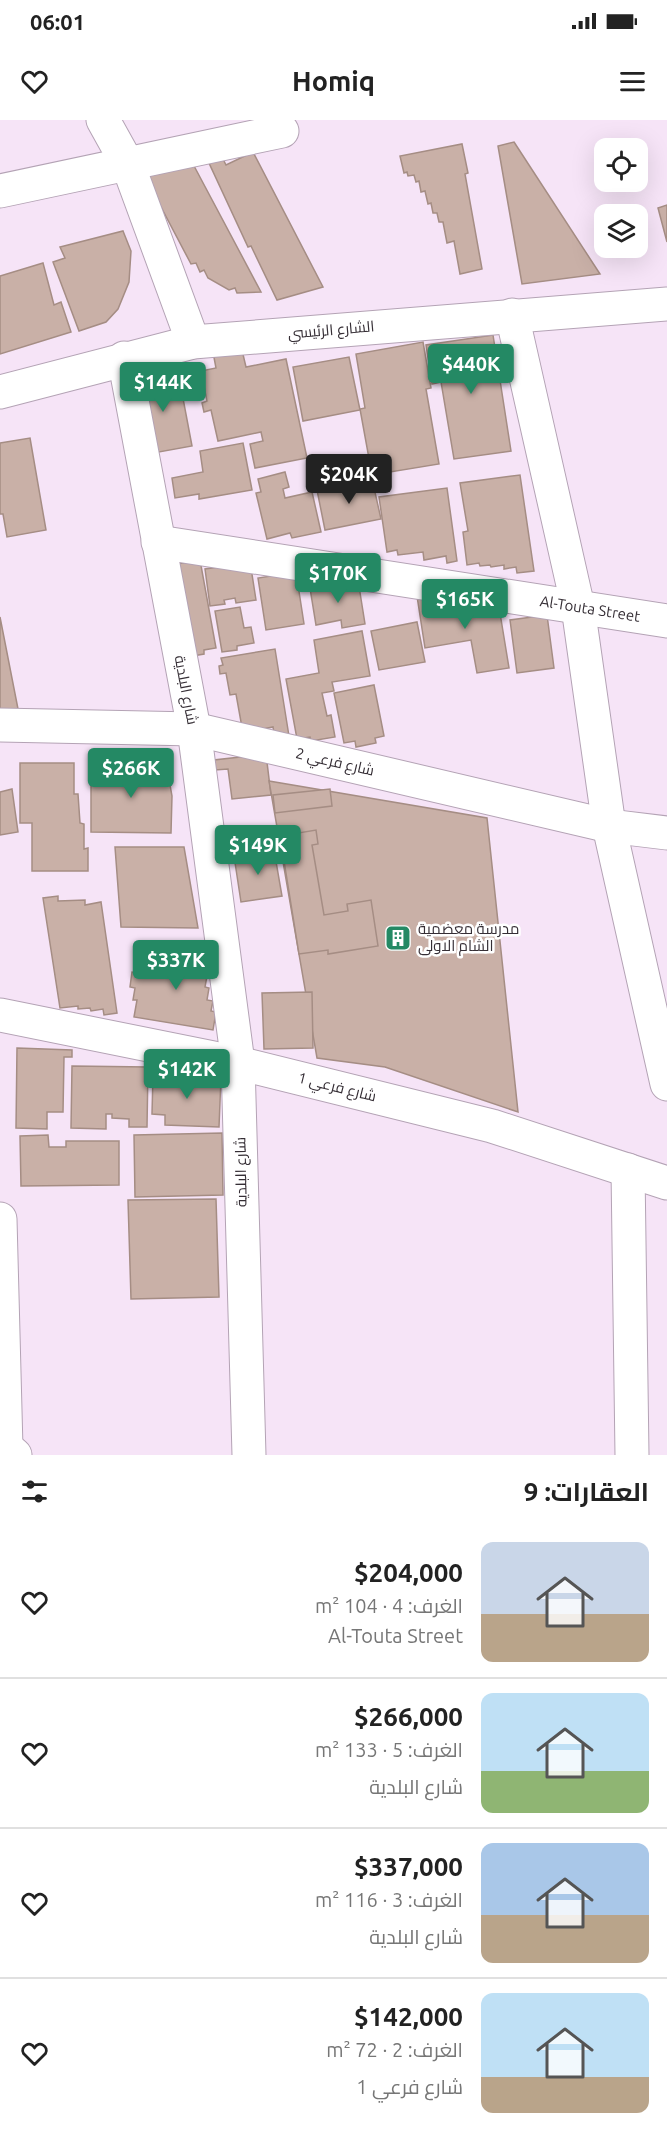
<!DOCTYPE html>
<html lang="ar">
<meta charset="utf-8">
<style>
:root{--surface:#fff;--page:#f2f2f2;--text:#222;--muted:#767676;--line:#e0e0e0;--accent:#248964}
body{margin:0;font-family:Ubuntu,Cairo,sans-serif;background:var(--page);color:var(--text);direction:rtl;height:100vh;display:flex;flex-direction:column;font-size:22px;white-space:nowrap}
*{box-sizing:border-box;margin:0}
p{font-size:20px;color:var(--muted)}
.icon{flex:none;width:33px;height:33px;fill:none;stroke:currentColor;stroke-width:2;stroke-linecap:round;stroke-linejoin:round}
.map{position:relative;height:1335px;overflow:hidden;direction:ltr}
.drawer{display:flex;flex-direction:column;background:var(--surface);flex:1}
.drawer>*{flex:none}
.buttons{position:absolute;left:594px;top:18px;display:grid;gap:12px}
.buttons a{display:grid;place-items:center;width:54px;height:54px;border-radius:12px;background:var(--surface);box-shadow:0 6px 24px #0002;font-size:30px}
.price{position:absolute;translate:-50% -51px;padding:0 14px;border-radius:6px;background:var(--accent);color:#fff;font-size:20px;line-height:39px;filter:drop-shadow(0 2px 3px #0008)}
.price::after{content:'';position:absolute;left:50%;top:36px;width:18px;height:14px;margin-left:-9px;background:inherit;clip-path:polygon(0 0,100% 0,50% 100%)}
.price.selected{background:#222;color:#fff}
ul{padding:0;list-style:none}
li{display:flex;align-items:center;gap:18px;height:150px;padding:0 18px}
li+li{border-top:2px solid var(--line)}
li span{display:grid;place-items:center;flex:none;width:168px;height:120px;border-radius:12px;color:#555}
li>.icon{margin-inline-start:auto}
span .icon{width:72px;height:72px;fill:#fffc;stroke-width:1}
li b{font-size:26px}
h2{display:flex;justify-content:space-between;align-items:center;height:72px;padding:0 18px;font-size:26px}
.status{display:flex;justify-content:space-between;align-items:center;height:42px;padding:0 30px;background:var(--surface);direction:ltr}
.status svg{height:16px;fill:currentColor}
header{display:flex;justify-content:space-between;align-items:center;height:78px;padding:0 18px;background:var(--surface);font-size:27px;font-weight:700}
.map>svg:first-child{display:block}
.building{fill:#c9b0a7;stroke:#a58d84;stroke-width:1.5}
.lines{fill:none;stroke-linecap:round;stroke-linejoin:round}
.minor-casing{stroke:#b4a3b5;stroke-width:35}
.major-casing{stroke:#b4a3b5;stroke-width:35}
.minor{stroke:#fff;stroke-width:33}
.major{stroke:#fff;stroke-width:33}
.labels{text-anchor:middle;stroke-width:5;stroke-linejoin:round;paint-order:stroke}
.street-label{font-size:15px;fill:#352e35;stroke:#fff}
.poi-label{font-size:15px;fill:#352e35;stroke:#fff;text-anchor:start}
</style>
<div class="status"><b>06:01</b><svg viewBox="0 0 49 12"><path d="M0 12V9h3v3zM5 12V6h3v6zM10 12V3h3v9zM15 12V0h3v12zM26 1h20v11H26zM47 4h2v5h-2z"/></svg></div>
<header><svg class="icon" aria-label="menu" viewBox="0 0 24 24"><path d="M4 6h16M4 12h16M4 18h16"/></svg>Homiq<svg class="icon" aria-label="heart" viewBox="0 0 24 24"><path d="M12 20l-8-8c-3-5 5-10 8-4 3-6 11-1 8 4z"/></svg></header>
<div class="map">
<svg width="667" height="1335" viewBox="0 0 667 1335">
<rect width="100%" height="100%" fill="#f6e4f7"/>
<!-- building -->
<g class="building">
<polygon points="514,22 600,154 522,164 498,26"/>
<polygon points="462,24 468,53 465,54 482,149 460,154 454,121 447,123 443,102 439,102 437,93 433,93 431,83 428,84 425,71 421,72 419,61 416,62 414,55 408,56 407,52 404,53 400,36"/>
<polygon points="253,32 323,167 277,180 251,126 248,127 209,43 222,37 226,45"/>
<polygon points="193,44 261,172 237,173 235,168 229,170 208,158 204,150 200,152 196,143 191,144 141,49"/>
<polygon points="667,85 667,122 658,88"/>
<polygon points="123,111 131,131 129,162 118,189 106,202 79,211 53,142 65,138 60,127"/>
<polygon points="43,143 54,185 61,182 71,212 0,234 0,156"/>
<polygon points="493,215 511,331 454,339 441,262 432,264 426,225"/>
<polygon points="423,222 431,268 426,269 439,344 372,355 360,289 365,288 356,234"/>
<polygon points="241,226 246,247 286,239 307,338 255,348 250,324 263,321 261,312 218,321 211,290 204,292 202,283 207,281 201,251 216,248 213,232"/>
<polygon points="349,237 360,290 303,301 293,247"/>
<polygon points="178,252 192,326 148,334 134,260"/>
<polygon points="30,318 46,410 7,417 3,394 0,394 0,323"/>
<polygon points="243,323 252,370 199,379 199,374 175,378 172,358 203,352 200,331"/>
<polygon points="285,352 289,367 283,369 285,378 312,372 321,412 292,418 290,413 267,419 256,373 261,372 258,359"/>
<polygon points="520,355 534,451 517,453 516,447 504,449 504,445 491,447 490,445 480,446 479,443 467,445 463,412 468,411 460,363"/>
<polygon points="372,359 381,399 325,410 317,370"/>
<polygon points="447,368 457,441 447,443 446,436 424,440 423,432 398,435 397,430 387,432 379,377"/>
<polygon points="200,440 216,528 204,530 204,534 193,536 177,444"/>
<polygon points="233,445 251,448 256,480 236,483 235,478 224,480 225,484 210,486 205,449"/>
<polygon points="296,452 304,504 266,510 258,458"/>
<polygon points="358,460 365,504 342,508 341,500 316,505 310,468"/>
<polygon points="417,476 471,480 473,491 499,487 509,548 477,553 471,520 425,528"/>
<polygon points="240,487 244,508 251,507 254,523 237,526 237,530 222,532 215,491"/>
<polygon points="547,495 554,548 517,553 510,500"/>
<polygon points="0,497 19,594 0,594"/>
<polygon points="417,502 425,542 379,550 371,511"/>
<polygon points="362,511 370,556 332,562 334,571 322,573 327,596 331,595 335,617 311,621 310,617 297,619 286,559 319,553 314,520"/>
<polygon points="275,529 289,616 275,618 273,607 243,613 236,574 230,575 226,553 220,554 219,546 223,545 221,538"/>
<polygon points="374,565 384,616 375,618 376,623 356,627 355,621 344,623 334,573"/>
<polygon points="266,634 271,675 232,679 228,649 215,650 214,640"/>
<polygon points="20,643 74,643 74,674 78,674 80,703 84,704 84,729 88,728 88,751 32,751 32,703 20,703"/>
<polygon points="91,645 170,645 170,653 166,653 166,665 170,665 172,676 171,713 91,712"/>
<polygon points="269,661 487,698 518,992 385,947 317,938"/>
<polygon points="12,669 18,712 0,715 0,672"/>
<polygon points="330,669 332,686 275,693 273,675"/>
<polygon points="316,710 318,724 312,725 324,795 348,791 347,784 371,780 378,826 328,834 328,830 299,834 280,716"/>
<polygon points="115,727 184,727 198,808 121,807"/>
<polygon points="274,730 282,776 241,782 234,736"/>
<polygon points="58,776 58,781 85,780 85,785 101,782 117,893 104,895 103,889 91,891 90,888 78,889 78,886 60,888 43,778"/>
<polygon points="173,823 200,827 199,832 202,832 200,843 205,843 203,856 207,856 205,867 209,868 207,880 213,881 211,891 216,892 213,910 134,897 137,880 133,880 135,868 130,867 132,852 147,854 148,850 167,853 168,826 173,827"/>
<polygon points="312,872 313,928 264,929 262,873"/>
<polygon points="17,928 72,930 72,937 64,937 63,992 47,992 47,1009 16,1008"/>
<polygon points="72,946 148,947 147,1007 129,1007 129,999 112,998 112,994 106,994 106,1009 71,1008"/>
<polygon points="153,955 221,957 219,1007 165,1005 165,995 152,994"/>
<polygon points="222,1013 223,1075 135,1077 134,1015"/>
<polygon points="48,1015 49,1027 66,1027 66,1021 119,1021 119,1065 21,1066 20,1016"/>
<polygon points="216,1079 219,1177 131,1179 128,1080"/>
</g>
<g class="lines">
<!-- minor casing -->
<g class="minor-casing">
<g id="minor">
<polyline points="103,0 128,45 193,222"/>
<polyline points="0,71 282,11"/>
<polyline points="512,195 578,487 609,706 667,964"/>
<polyline points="124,238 194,609 238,943 249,1335"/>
<polyline points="0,272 193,222 667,184"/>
<polyline points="158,422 667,501"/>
<polyline points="0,605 194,609 609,706 667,713"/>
<polyline points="0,895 238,943 492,1006 667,1063"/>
<polyline points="628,1050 632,1335"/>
<polyline points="0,1099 6,1328"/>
</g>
</g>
<!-- major casing -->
<g class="major-casing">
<polyline id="major" points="0,1322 15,1335"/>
</g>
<!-- minor -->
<use href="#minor" class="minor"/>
<!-- major -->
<use href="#major" class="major"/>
</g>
<!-- icons -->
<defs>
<g id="building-square" transform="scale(1.35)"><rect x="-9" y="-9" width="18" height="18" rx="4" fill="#248964" stroke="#fff"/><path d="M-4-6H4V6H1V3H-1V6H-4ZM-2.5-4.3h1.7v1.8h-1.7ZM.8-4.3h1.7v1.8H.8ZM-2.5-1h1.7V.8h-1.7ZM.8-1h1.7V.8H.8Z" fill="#fff"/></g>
</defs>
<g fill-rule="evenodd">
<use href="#building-square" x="398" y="818"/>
</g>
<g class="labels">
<!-- street labels -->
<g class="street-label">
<text transform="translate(331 210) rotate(-5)" y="5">الشارع الرئيسي</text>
<text transform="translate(590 489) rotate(9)" y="5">Al-Touta Street</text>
<text transform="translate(186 570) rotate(79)" y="5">شارع البلدية</text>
<text transform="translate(335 642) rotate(13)" y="5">شارع فرعي 2</text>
<text transform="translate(337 967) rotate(14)" y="5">شارع فرعي 1</text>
<text transform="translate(241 1052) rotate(-91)" y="5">شارع البلدية</text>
</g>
<!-- poi labels -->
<g class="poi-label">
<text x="418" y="814">مدرسة معضمية<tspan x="418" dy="17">الشام الاولى</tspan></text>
</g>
</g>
</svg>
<div class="buttons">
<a><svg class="icon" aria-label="locate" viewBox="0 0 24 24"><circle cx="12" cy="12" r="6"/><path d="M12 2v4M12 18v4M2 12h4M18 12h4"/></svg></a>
<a><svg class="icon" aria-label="layers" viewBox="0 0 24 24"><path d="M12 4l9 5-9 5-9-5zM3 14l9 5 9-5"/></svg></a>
</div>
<b class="price" style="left:471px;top:275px">$440K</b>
<b class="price" style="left:163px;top:293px">$144K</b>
<b class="price selected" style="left:349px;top:385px">$204K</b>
<b class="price" style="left:338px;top:484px">$170K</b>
<b class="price" style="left:465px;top:510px">$165K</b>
<b class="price" style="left:131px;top:679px">$266K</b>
<b class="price" style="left:258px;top:756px">$149K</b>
<b class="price" style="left:176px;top:871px">$337K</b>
<b class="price" style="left:187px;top:980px">$142K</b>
</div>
<section class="drawer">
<h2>العقارات: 9<svg class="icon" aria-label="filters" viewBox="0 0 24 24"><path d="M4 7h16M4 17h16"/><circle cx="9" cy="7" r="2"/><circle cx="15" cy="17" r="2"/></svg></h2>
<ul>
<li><span style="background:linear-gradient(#c9d6e8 60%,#b9a48a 0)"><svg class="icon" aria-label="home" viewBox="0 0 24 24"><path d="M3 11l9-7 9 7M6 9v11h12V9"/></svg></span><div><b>$204,000</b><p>الغرف: 4 · 104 m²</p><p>Al-Touta Street</p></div><svg class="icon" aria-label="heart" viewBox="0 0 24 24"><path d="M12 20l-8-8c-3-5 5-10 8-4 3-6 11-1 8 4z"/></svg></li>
<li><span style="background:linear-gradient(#bfe0f5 65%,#8fb573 0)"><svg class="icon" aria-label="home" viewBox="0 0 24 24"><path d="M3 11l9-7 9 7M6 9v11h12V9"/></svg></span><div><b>$266,000</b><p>الغرف: 5 · 133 m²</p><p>شارع البلدية</p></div><svg class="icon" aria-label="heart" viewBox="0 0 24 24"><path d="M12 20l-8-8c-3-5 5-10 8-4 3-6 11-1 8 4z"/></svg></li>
<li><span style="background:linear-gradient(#a9c7e8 60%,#b9a48a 0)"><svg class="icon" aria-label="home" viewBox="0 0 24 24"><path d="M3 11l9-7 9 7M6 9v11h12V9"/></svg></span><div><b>$337,000</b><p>الغرف: 3 · 116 m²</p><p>شارع البلدية</p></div><svg class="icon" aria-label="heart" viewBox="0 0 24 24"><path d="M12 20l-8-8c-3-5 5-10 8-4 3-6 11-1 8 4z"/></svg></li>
<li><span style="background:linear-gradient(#bfe0f5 70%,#b9a48a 0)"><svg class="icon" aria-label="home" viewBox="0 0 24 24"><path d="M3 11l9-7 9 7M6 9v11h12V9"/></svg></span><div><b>$142,000</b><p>الغرف: 2 · 72 m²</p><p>شارع فرعي 1</p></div><svg class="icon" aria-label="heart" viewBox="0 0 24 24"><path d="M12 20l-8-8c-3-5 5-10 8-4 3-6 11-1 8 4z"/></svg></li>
</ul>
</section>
